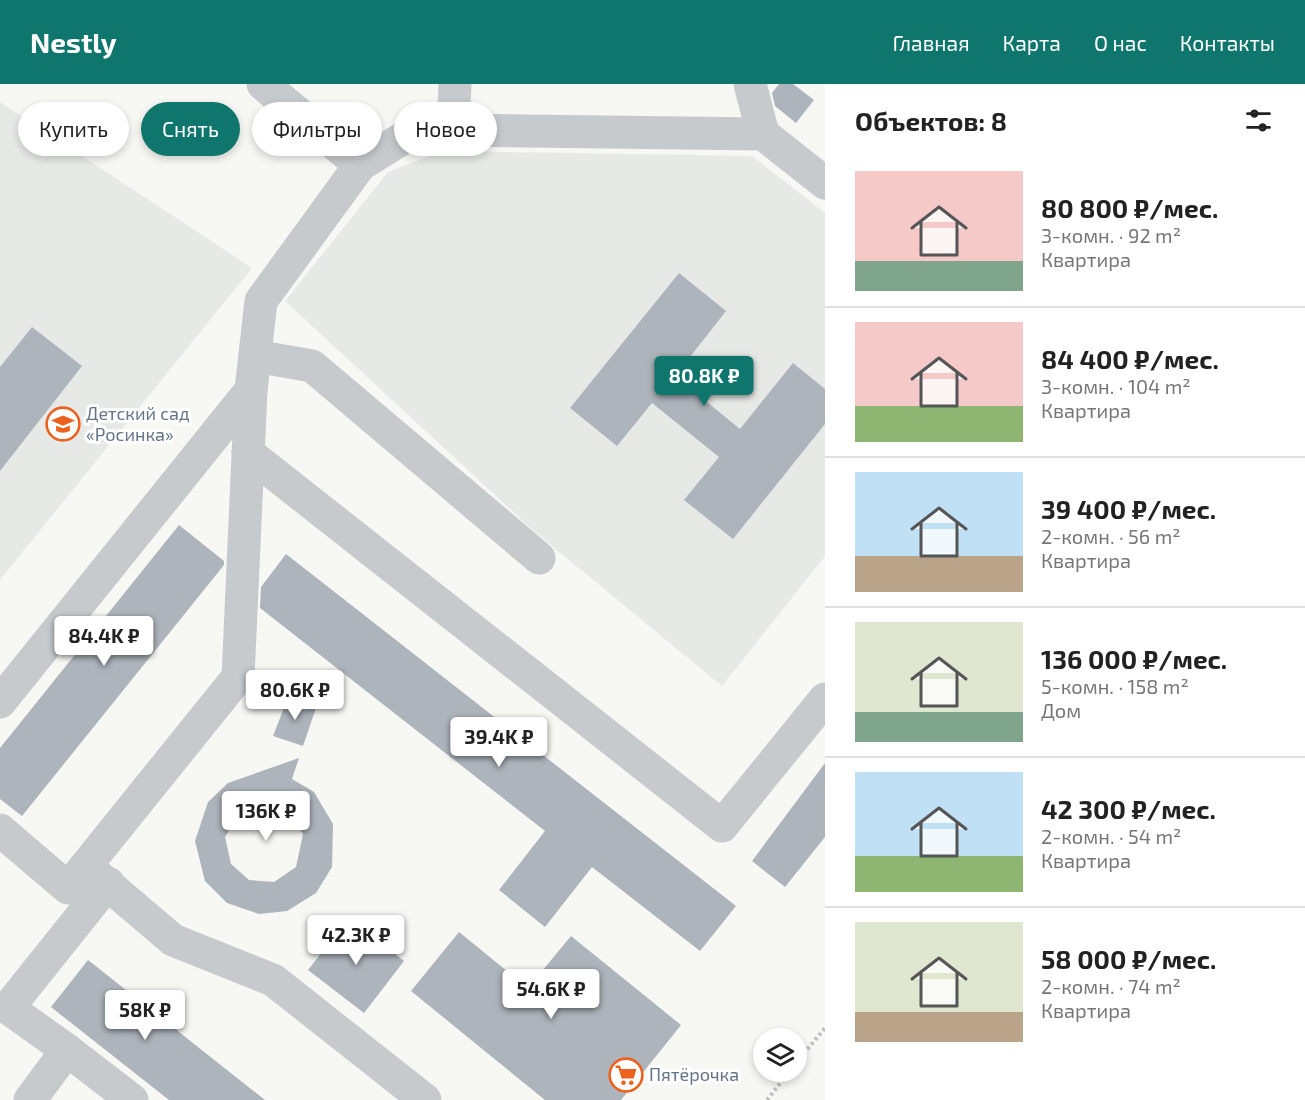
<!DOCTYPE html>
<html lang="ru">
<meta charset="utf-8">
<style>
:root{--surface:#fff;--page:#f6f6f6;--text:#222;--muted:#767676;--line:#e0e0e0;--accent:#0f766e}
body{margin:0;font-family:"Exo 2",sans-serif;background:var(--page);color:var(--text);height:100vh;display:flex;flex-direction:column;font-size:22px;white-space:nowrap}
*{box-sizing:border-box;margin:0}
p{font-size:20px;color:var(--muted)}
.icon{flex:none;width:33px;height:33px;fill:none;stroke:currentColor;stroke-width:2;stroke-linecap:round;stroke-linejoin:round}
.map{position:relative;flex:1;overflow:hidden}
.panel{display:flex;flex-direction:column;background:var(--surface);width:480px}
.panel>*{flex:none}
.hud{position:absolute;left:18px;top:18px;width:570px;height:54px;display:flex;gap:12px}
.fabs{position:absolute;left:753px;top:944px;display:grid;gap:12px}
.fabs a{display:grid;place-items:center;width:54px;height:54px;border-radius:50%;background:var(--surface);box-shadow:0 3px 9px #0003;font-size:30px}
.price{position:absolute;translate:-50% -51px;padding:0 14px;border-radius:6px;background:#fff;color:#222;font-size:20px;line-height:39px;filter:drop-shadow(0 2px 3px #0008)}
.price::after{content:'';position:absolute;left:50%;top:36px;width:18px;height:14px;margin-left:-9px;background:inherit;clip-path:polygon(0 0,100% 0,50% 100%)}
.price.current{background:var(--accent);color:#fff}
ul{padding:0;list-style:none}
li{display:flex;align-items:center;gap:18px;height:150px;padding:0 30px}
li+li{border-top:2px solid var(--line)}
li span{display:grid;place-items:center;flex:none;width:168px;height:120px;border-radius:0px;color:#555}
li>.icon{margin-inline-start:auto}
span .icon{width:72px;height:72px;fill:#fffc;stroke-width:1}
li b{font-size:26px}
h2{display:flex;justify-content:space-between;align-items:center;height:72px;padding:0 30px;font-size:26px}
.chip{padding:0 21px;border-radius:27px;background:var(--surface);box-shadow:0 3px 9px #0003;font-size:21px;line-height:54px}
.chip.current{background:var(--accent);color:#fff}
header{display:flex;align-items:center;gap:36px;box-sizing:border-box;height:84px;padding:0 30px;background:var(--accent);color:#fff}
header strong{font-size:28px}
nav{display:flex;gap:33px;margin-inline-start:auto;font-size:21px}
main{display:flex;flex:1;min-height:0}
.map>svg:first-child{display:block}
.built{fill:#e7e9e7}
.building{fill:#adb4bb;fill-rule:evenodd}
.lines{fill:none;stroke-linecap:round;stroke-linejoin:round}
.path{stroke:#c0c1c4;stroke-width:4;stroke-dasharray:3 3;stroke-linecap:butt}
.minor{stroke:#c6cacd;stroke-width:33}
.labels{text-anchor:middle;stroke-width:6;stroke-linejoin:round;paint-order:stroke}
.poi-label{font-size:18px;fill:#647486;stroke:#fff;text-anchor:start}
</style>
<header>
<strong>Nestly</strong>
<nav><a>Главная</a><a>Карта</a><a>О нас</a><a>Контакты</a></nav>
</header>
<main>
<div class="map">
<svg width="825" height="1016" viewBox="0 0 825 1016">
<rect width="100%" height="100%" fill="#f7f7f3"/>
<!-- built -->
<g class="built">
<polygon points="0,18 252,184 0,496"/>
<polygon points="442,67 752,72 825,129 825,472 722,602 535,448 285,217 388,88"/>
</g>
<!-- building -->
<g class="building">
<polygon points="779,0 793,0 814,16 796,39 775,22 772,9"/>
<polygon points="679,189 726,227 675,292 740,345 793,279 825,305 825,340 733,455 684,416 719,373 652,319 617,362 570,324"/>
<polygon points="32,243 82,282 0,387 0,283"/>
<polygon points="179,441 224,477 224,481 22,732 0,715 0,664"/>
<polygon points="286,470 736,822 700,867 592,783 545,843 499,806 545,747 260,524 261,503"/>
<polygon points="289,611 317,621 303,662 273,652"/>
<path d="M299 674 292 695 314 708 333 740 332 783 316 809 287 827 259 830 227 819 205 797 195 757 208 718 228 699ZM262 720 286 726 303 750 296 783 274 798 249 796 231 780 225 753 239 730Z"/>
<polygon points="825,679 825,753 785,803 752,777"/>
<polygon points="349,834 404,877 364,929 308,886"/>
<polygon points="459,848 528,904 571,852 681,941 621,1016 545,1016 411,907"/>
<polygon points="88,876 265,1016 169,1016 51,923"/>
</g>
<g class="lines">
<!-- path -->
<g class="path">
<polyline points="796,979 825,944"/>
<polyline points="767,1016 790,987"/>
</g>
<!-- minor -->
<g class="minor">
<polyline points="263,0 360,81"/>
<polyline points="750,0 763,50"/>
<polyline points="453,46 455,0"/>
<polyline points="255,272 312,282 539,474"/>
<polyline points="248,369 722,742 825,615"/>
<polyline points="0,618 251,306"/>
<polyline points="0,746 68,804 238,593 251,306 261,217 360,81 408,51 453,46 763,50 825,99"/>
<polyline points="86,782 173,856 273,896 425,1016"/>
<polyline points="67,966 8,924 108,799"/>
<polyline points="30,1016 67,966 132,1016"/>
</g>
</g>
<!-- icons -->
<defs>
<g id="school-ring" transform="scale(1.725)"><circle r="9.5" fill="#fff" stroke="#ec611e" stroke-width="1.5"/><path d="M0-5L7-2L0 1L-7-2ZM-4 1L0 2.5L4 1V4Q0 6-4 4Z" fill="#ec611e"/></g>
<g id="supermarket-ring" transform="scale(1.725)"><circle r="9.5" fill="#fff" stroke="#ec611e" stroke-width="1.5"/><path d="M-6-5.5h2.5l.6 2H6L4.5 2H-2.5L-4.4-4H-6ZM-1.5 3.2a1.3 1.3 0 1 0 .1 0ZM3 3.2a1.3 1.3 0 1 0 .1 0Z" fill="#ec611e"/></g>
</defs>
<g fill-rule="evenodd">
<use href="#school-ring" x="63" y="340"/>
<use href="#supermarket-ring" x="626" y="991"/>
</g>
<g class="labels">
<!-- poi labels -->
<g class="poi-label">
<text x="86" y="336">Детский сад<tspan x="86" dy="21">«Росинка»</tspan></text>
<text x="649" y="997">Пятёрочка</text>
</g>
</g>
</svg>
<div class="fabs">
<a><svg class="icon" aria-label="layers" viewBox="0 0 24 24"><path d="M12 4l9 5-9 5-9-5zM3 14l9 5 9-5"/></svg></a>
</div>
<b class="price current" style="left:704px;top:323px">80.8K ₽</b>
<b class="price" style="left:104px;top:583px">84.4K ₽</b>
<b class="price" style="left:295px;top:637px">80.6K ₽</b>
<b class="price" style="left:499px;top:684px">39.4K ₽</b>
<b class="price" style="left:266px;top:758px">136K ₽</b>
<b class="price" style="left:356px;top:882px">42.3K ₽</b>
<b class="price" style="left:551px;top:936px">54.6K ₽</b>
<b class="price" style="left:145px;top:957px">58K ₽</b>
<div class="hud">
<a class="chip">Купить</a>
<a class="chip current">Снять</a>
<a class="chip">Фильтры</a>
<a class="chip">Новое</a>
</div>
</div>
<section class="panel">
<h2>Объектов: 8<svg class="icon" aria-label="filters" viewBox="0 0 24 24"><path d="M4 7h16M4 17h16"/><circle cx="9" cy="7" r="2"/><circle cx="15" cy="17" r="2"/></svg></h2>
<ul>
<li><span style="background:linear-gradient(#f6c9c9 75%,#7fa58c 0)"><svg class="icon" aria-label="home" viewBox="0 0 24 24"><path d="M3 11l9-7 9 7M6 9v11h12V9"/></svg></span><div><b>80 800 ₽/мес.</b><p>3-комн. · 92 m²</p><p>Квартира</p></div></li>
<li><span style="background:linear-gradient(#f6c9c9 70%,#8fb573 0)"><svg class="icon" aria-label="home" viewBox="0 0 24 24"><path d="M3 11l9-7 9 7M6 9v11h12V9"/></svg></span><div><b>84 400 ₽/мес.</b><p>3-комн. · 104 m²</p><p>Квартира</p></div></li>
<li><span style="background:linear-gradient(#bfe0f5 70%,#b9a48a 0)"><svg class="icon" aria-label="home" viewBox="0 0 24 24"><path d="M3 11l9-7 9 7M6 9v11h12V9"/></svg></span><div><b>39 400 ₽/мес.</b><p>2-комн. · 56 m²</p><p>Квартира</p></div></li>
<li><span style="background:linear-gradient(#dfe7d0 75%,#7fa58c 0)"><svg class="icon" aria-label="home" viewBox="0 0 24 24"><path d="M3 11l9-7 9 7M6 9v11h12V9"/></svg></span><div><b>136 000 ₽/мес.</b><p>5-комн. · 158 m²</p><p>Дом</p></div></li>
<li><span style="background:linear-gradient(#bfe0f5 70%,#8fb573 0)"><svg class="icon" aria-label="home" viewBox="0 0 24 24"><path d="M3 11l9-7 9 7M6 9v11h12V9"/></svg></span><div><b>42 300 ₽/мес.</b><p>2-комн. · 54 m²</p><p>Квартира</p></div></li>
<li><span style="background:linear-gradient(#dfe7d0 75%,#b9a48a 0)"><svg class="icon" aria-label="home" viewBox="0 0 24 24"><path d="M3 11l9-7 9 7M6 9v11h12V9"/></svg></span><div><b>58 000 ₽/мес.</b><p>2-комн. · 74 m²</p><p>Квартира</p></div></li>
</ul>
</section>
</main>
